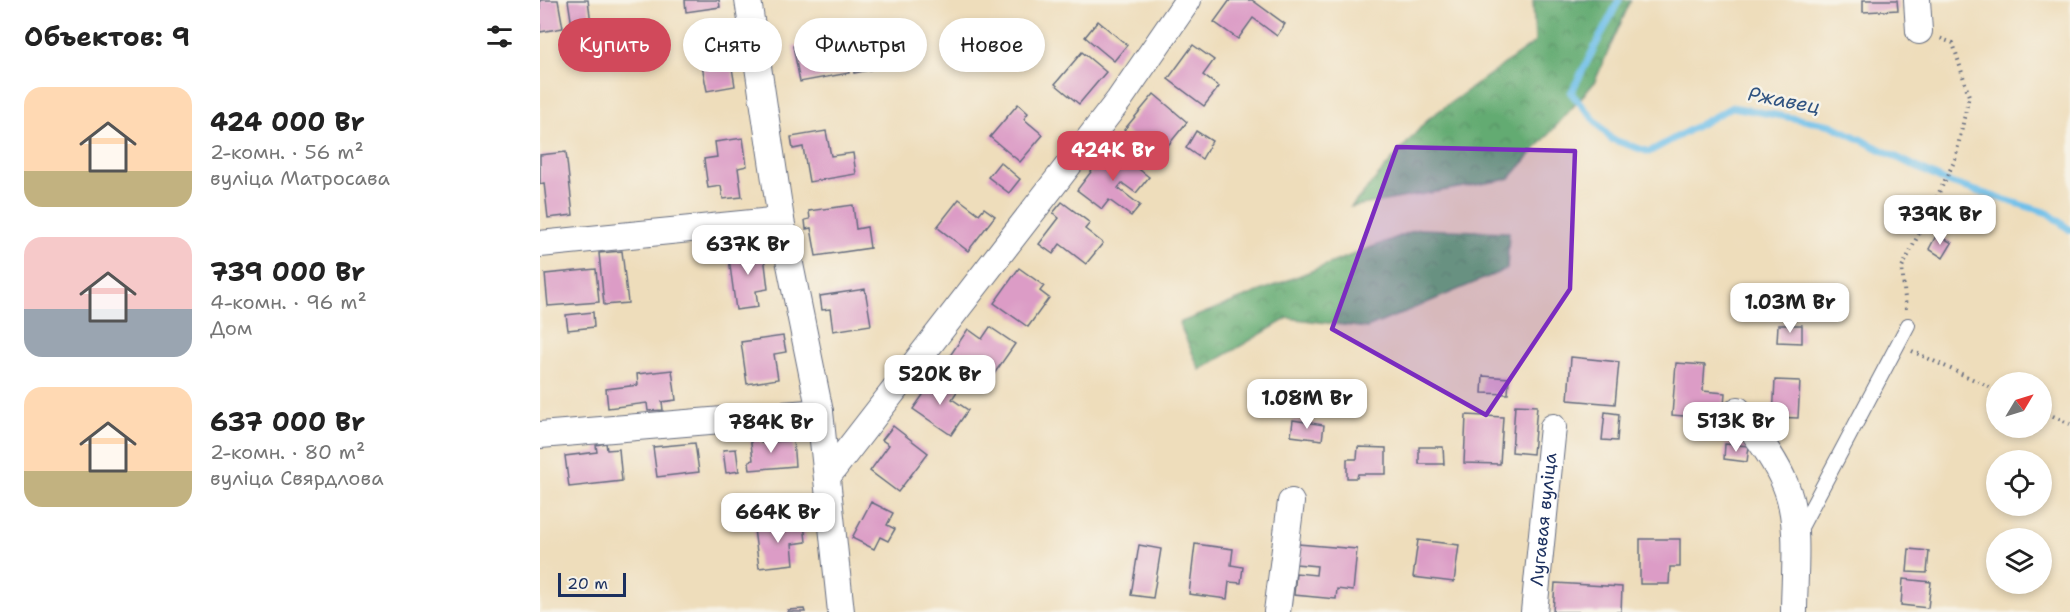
<!DOCTYPE html>
<html lang="ru">
<meta charset="utf-8">
<style>
:root{--surface:#fff;--page:#f6f6f6;--text:#222;--muted:#767676;--accent:#d1495b}
body{margin:0;font-family:"Shantell Sans",sans-serif;background:var(--page);color:var(--text);height:100vh;display:flex;flex-direction:column;font-size:22px;white-space:nowrap}
*{box-sizing:border-box;margin:0}
p{font-size:20px;color:var(--muted)}
.icon{flex:none;width:33px;height:33px;fill:none;stroke:currentColor;stroke-width:2;stroke-linecap:round;stroke-linejoin:round}
.map{position:relative;flex:1;overflow:hidden}
.side{display:flex;flex-direction:column;background:var(--surface);width:540px}
.side>*{flex:none}
.guide{position:absolute;left:18px;top:18px;width:570px;height:54px;display:flex;gap:12px}
.needle{width:39px;rotate:52deg}
.controls{position:absolute;left:1446px;top:372px;display:grid;gap:12px}
.controls a{display:grid;place-items:center;width:66px;height:66px;border-radius:50%;background:var(--surface);box-shadow:0 3px 9px #0003;font-size:30px}
.scale{position:absolute;left:18px;bottom:15px;width:68px;box-sizing:border-box;padding-left:6px;border:3px solid #1b2f5e;border-top:0;font-size:16px;line-height:21px;white-space:nowrap;color:#1b2f5e;-webkit-text-stroke:4px #f7f3e8;paint-order:stroke}
.price{position:absolute;translate:-50% -51px;padding:0 14px;border-radius:12px;background:#fff;color:#222;font-size:20px;line-height:39px;filter:drop-shadow(0 2px 3px #0008)}
.price::after{content:'';position:absolute;left:50%;top:36px;width:18px;height:14px;margin-left:-9px;background:inherit;clip-path:polygon(0 0,100% 0,50% 100%)}
.price.active{background:var(--accent);color:#fff}
ul{padding:0;list-style:none}
li{display:flex;align-items:center;gap:18px;height:150px;padding:0 24px}
li span{display:grid;place-items:center;flex:none;width:168px;height:120px;border-radius:18px;color:#555}
li>.icon{margin-inline-start:auto}
span .icon{width:72px;height:72px;fill:#fffc;stroke-width:1}
li b{font-size:26px}
h2{display:flex;justify-content:space-between;align-items:center;height:72px;padding:0 24px;font-size:26px}
.pill{padding:0 21px;border-radius:27px;background:var(--surface);box-shadow:0 3px 9px #0003;font-size:21px;line-height:54px}
.pill.active{background:var(--accent);color:#fff}
main{display:flex;flex:1;min-height:0}
.map>svg:first-child{display:block}
.forest{fill:url(#forest-crowns);stroke:#406d68;stroke-width:1.5}
.lines{fill:none;stroke-linecap:round;stroke-linejoin:round}
.stream{stroke:#6fc0ea;stroke-width:7}
.building{fill:#dc9cc6}
.lane-casing{stroke:#656c7f;stroke-width:16}
.street-casing{stroke:#656c7f;stroke-width:28}
.path{stroke:#656c7f;stroke-width:4;stroke-dasharray:1.5 4.5;stroke-linecap:butt}
.lane{stroke:#fff;stroke-width:14}
.street{stroke:#fff;stroke-width:26}
.marked{fill:#7b2cbf;fill-opacity:0.2;stroke:#7b2cbf;stroke-width:4.5;stroke-linejoin:round}
.labels{text-anchor:middle;stroke-width:5;stroke-linejoin:round;paint-order:stroke}
.street-label{font-size:18px;fill:#1b2f5e;stroke:#f7f3e8}
.water-label{font-size:20px;font-style:italic;fill:#305381;stroke:#f7f3e8}
</style>
<main>
<section class="side">
<h2>Объектов: 9<svg class="icon" aria-label="filters" viewBox="0 0 24 24"><path d="M4 7h16M4 17h16"/><circle cx="9" cy="7" r="2"/><circle cx="15" cy="17" r="2"/></svg></h2>
<ul>
<li><span style="background:linear-gradient(#ffd9b3 70%,#c2b280 0)"><svg class="icon" aria-label="home" viewBox="0 0 24 24"><path d="M3 11l9-7 9 7M6 9v11h12V9"/></svg></span><div><b>424 000 Br</b><p>2-комн. · 56 m²</p><p>вуліца Матросава</p></div></li>
<li><span style="background:linear-gradient(#f6c9c9 60%,#9aa5b1 0)"><svg class="icon" aria-label="home" viewBox="0 0 24 24"><path d="M3 11l9-7 9 7M6 9v11h12V9"/></svg></span><div><b>739 000 Br</b><p>4-комн. · 96 m²</p><p>Дом</p></div></li>
<li><span style="background:linear-gradient(#ffd9b3 70%,#c2b280 0)"><svg class="icon" aria-label="home" viewBox="0 0 24 24"><path d="M3 11l9-7 9 7M6 9v11h12V9"/></svg></span><div><b>637 000 Br</b><p>2-комн. · 80 m²</p><p>вуліца Свярдлова</p></div></li>
</ul>
</section>
<div class="map">
<svg width="1530" height="612" viewBox="0 0 1530 612">
<defs>
<pattern id="forest-crowns" width="20" height="18" patternUnits="userSpaceOnUse" patternTransform="scale(1.5)"><rect width="20" height="18" fill="#64ab72"/><path d="M2 6a3 3 0 1 1 6 0M12 15a3 3 0 1 1 6 0" fill="none" stroke="#528c61"/></pattern>
</defs>
<rect width="100%" height="100%" fill="#f7f3e8"/>
<filter id="ink" filterUnits="userSpaceOnUse"><feTurbulence type="fractalNoise" baseFrequency=".0167" numOctaves="2"/><feDisplacementMap in="SourceGraphic" scale="12" xChannelSelector="R" yChannelSelector="G"/><feConvolveMatrix kernelMatrix="1 2 1 2 8 2 1 2 1" color-interpolation-filters="sRGB"/></filter>
<filter id="wash" filterUnits="userSpaceOnUse"><feTurbulence type="fractalNoise" baseFrequency=".008" numOctaves="4" result="noise"/><feDisplacementMap in="SourceGraphic" scale="24" xChannelSelector="R" yChannelSelector="G"/><feGaussianBlur stdDeviation="1.35" result="paint"/><feColorMatrix in="noise" values="0 0 0 0 0 0 0 0 0 0 0 0 0 0 0 0 0 1.4 0 .05"/><feComposite in="paint" operator="in"/></filter>
<g filter="url(#wash)">
<rect width="100%" height="100%" fill="#edb"/>
<!-- forest -->
<g class="forest">
<polygon points="993,0 1091,0 1054,83 969,179 811,207 888,119 995,42"/>
<polygon points="878,229 969,232 967,269 827,328 748,318 660,370 639,323"/>
</g>
<g class="lines">
<!-- stream -->
<polyline class="stream" points="1079,0 1031,93 1071,139 1109,152 1192,107 1291,125 1407,182 1508,213 1530,230"/>
</g>
<g id="blocks">
<!-- building -->
<g class="building">
<polygon points="0,0 18,0 23,28 0,32"/>
<polygon points="28,0 48,0 51,23 32,26"/>
<polygon points="145,0 179,0 180,7 146,12"/>
<polygon points="690,0 712,0 745,24 737,36 713,18 698,39 674,22"/>
<polygon points="1323,0 1357,0 1358,10 1323,12"/>
<polygon points="558,21 587,45 574,61 545,37"/>
<polygon points="327,33 334,69 314,73 308,36"/>
<polygon points="303,37 309,73 260,82 253,46"/>
<polygon points="653,45 674,60 663,75 679,87 664,106 628,79"/>
<polygon points="542,52 566,72 539,104 515,84"/>
<polygon points="190,56 195,86 167,91 161,61"/>
<polygon points="614,94 647,122 625,149 614,140 607,148 584,130"/>
<polygon points="478,104 488,113 484,119 503,135 480,162 450,137"/>
<polygon points="286,131 291,156 313,153 316,174 269,182 263,147 253,149 251,137"/>
<polygon points="656,131 672,141 662,159 646,148"/>
<polygon points="203,138 207,166 198,168 202,197 183,199 181,186 168,188 164,159 177,157 175,142"/>
<polygon points="570,147 609,177 596,193 582,183 578,188 600,205 591,216 569,200 562,209 537,190"/>
<polygon points="26,152 33,215 8,218 4,183 0,184 0,155"/>
<polygon points="460,162 480,179 469,193 448,177"/>
<polygon points="419,199 439,214 444,208 455,216 428,251 397,227"/>
<polygon points="522,202 550,223 545,229 563,243 546,264 520,244 513,254 499,244 519,218 513,213"/>
<polygon points="313,205 316,229 327,227 330,248 276,256 271,228 266,229 265,220 270,219 269,211"/>
<polygon points="1397,234 1412,243 1403,258 1389,249"/>
<polygon points="223,247 228,289 216,291 218,307 196,310 188,251"/>
<polygon points="82,251 88,303 64,305 59,253"/>
<polygon points="479,268 504,286 500,291 509,298 488,327 454,303"/>
<polygon points="56,269 59,302 8,306 5,274"/>
<polygon points="325,289 331,325 293,331 290,309 282,310 280,296"/>
<polygon points="53,312 54,327 28,330 26,315"/>
<polygon points="1238,325 1262,325 1262,343 1237,342"/>
<polygon points="450,327 475,344 447,384 409,357 428,329 442,339"/>
<polygon points="243,336 246,352 234,354 238,379 207,384 201,342"/>
<polygon points="1031,357 1079,362 1075,404 1028,400"/>
<polygon points="1136,363 1165,365 1163,391 1185,393 1183,419 1132,415"/>
<polygon points="132,370 136,400 122,402 123,410 108,411 107,403 68,408 66,389 98,385 97,374"/>
<polygon points="943,376 969,378 968,394 942,393"/>
<polygon points="385,380 398,389 405,380 418,390 412,399 428,410 411,435 373,409 383,395 377,391"/>
<polygon points="1235,380 1260,381 1258,418 1233,417"/>
<polygon points="975,405 997,406 993,454 972,452"/>
<polygon points="1065,412 1079,414 1077,441 1062,440"/>
<polygon points="926,415 963,417 960,464 924,463"/>
<polygon points="753,420 784,425 782,440 751,436"/>
<polygon points="353,426 388,453 358,492 330,471 349,445 342,440"/>
<polygon points="220,434 221,443 253,440 255,466 210,470 209,461 213,460 210,435"/>
<polygon points="66,443 67,450 79,449 82,481 29,487 25,456 57,452 56,445"/>
<polygon points="155,443 159,472 117,477 113,447"/>
<polygon points="1185,444 1209,446 1207,462 1184,459"/>
<polygon points="818,447 846,448 846,474 818,474 817,478 807,478 807,459 817,459"/>
<polygon points="879,447 903,447 904,464 879,464"/>
<polygon points="196,449 199,471 186,473 183,450"/>
<polygon points="331,502 353,513 347,525 355,529 348,541 340,537 334,549 312,538"/>
<polygon points="264,523 266,542 252,544 254,564 219,568 214,529"/>
<polygon points="1100,539 1140,539 1140,567 1130,567 1129,584 1100,584"/>
<polygon points="878,540 919,545 914,582 873,577"/>
<polygon points="655,544 693,549 691,565 703,567 701,583 689,582 687,599 649,594"/>
<polygon points="758,544 817,549 813,591 797,589 796,599 754,595 756,573 776,575 777,566 756,564"/>
<polygon points="599,545 621,549 613,598 591,595"/>
<polygon points="1369,549 1389,551 1387,573 1367,572"/>
<polygon points="1363,579 1391,582 1388,608 1361,605"/>
<polygon points="1015,583 1082,587 1081,612 1013,612"/>
<polygon points="264,609 265,612 248,612 248,610"/>
</g>
</g>
</g>
<g filter="url(#ink)">
<use href="#blocks" fill-opacity="0" stroke="#656c7f" stroke-width="1.5"/>
<g class="lines">
<!-- lane casing -->
<g class="lane-casing">
<polyline id="lane" points="1258,533 1368,325"/>
</g>
<!-- street casing -->
<g class="street-casing">
<g id="street">
<polyline points="208,0 241,220 280,412 301,612"/>
<polyline points="1377,0 1379,31"/>
<polyline points="0,244 241,220"/>
<path d="M1198 410C1214 433 1234 457 1245 484 1261 522 1254 572 1254 612"/>
<polyline points="0,435 280,412"/>
<polyline points="287,477 579,100 648,0"/>
<polyline points="737,612 751,502"/>
<path id="s1" d="M994 612 1013 427"/>
</g>
</g>
<!-- path -->
<g class="path">
<polyline points="1366,309 1362,268 1415,160 1429,96 1413,43 1399,38"/>
<polyline points="1372,351 1456,390"/>
<polyline points="1502,411 1530,424"/>
</g>
<!-- lane -->
<use href="#lane" class="lane"/>
<!-- street -->
<use href="#street" class="street"/>
</g>
</g>
<!-- marked area -->
<path class="marked" d="M857 147 1035 151 1030 289 946 415 792 329Z"/>
<g class="labels">
<!-- street labels -->
<g class="street-label">
<text dy="6" stroke="none"><textPath href="#s1" startOffset="93">Лугавая вуліца</textPath></text>
</g>
<!-- water labels -->
<g class="water-label">
<text transform="translate(1244 100) rotate(11)" y="7">Ржавец</text>
</g>
</g>
</svg>
<div class="controls">
<a><svg class="needle" viewBox="-14 -14 28 28"><path d="M0-13l5 13h-10z" fill="#e53935"/><path d="M0 13l5-13h-10z" fill="#767676"/></svg></a>
<a><svg class="icon" aria-label="locate" viewBox="0 0 24 24"><circle cx="12" cy="12" r="6"/><path d="M12 2v4M12 18v4M2 12h4M18 12h4"/></svg></a>
<a><svg class="icon" aria-label="layers" viewBox="0 0 24 24"><path d="M12 4l9 5-9 5-9-5zM3 14l9 5 9-5"/></svg></a>
</div>
<div class="scale">20 m</div>
<b class="price active" style="left:573px;top:182px">424K Br</b>
<b class="price" style="left:1400px;top:246px">739K Br</b>
<b class="price" style="left:208px;top:276px">637K Br</b>
<b class="price" style="left:1250px;top:334px">1.03M Br</b>
<b class="price" style="left:400px;top:406px">520K Br</b>
<b class="price" style="left:767px;top:430px">1.08M Br</b>
<b class="price" style="left:1196px;top:453px">513K Br</b>
<b class="price" style="left:231px;top:454px">784K Br</b>
<b class="price" style="left:238px;top:544px">664K Br</b>
<div class="guide">
<a class="pill active">Купить</a>
<a class="pill">Снять</a>
<a class="pill">Фильтры</a>
<a class="pill">Новое</a>
</div>
</div>
</main>
